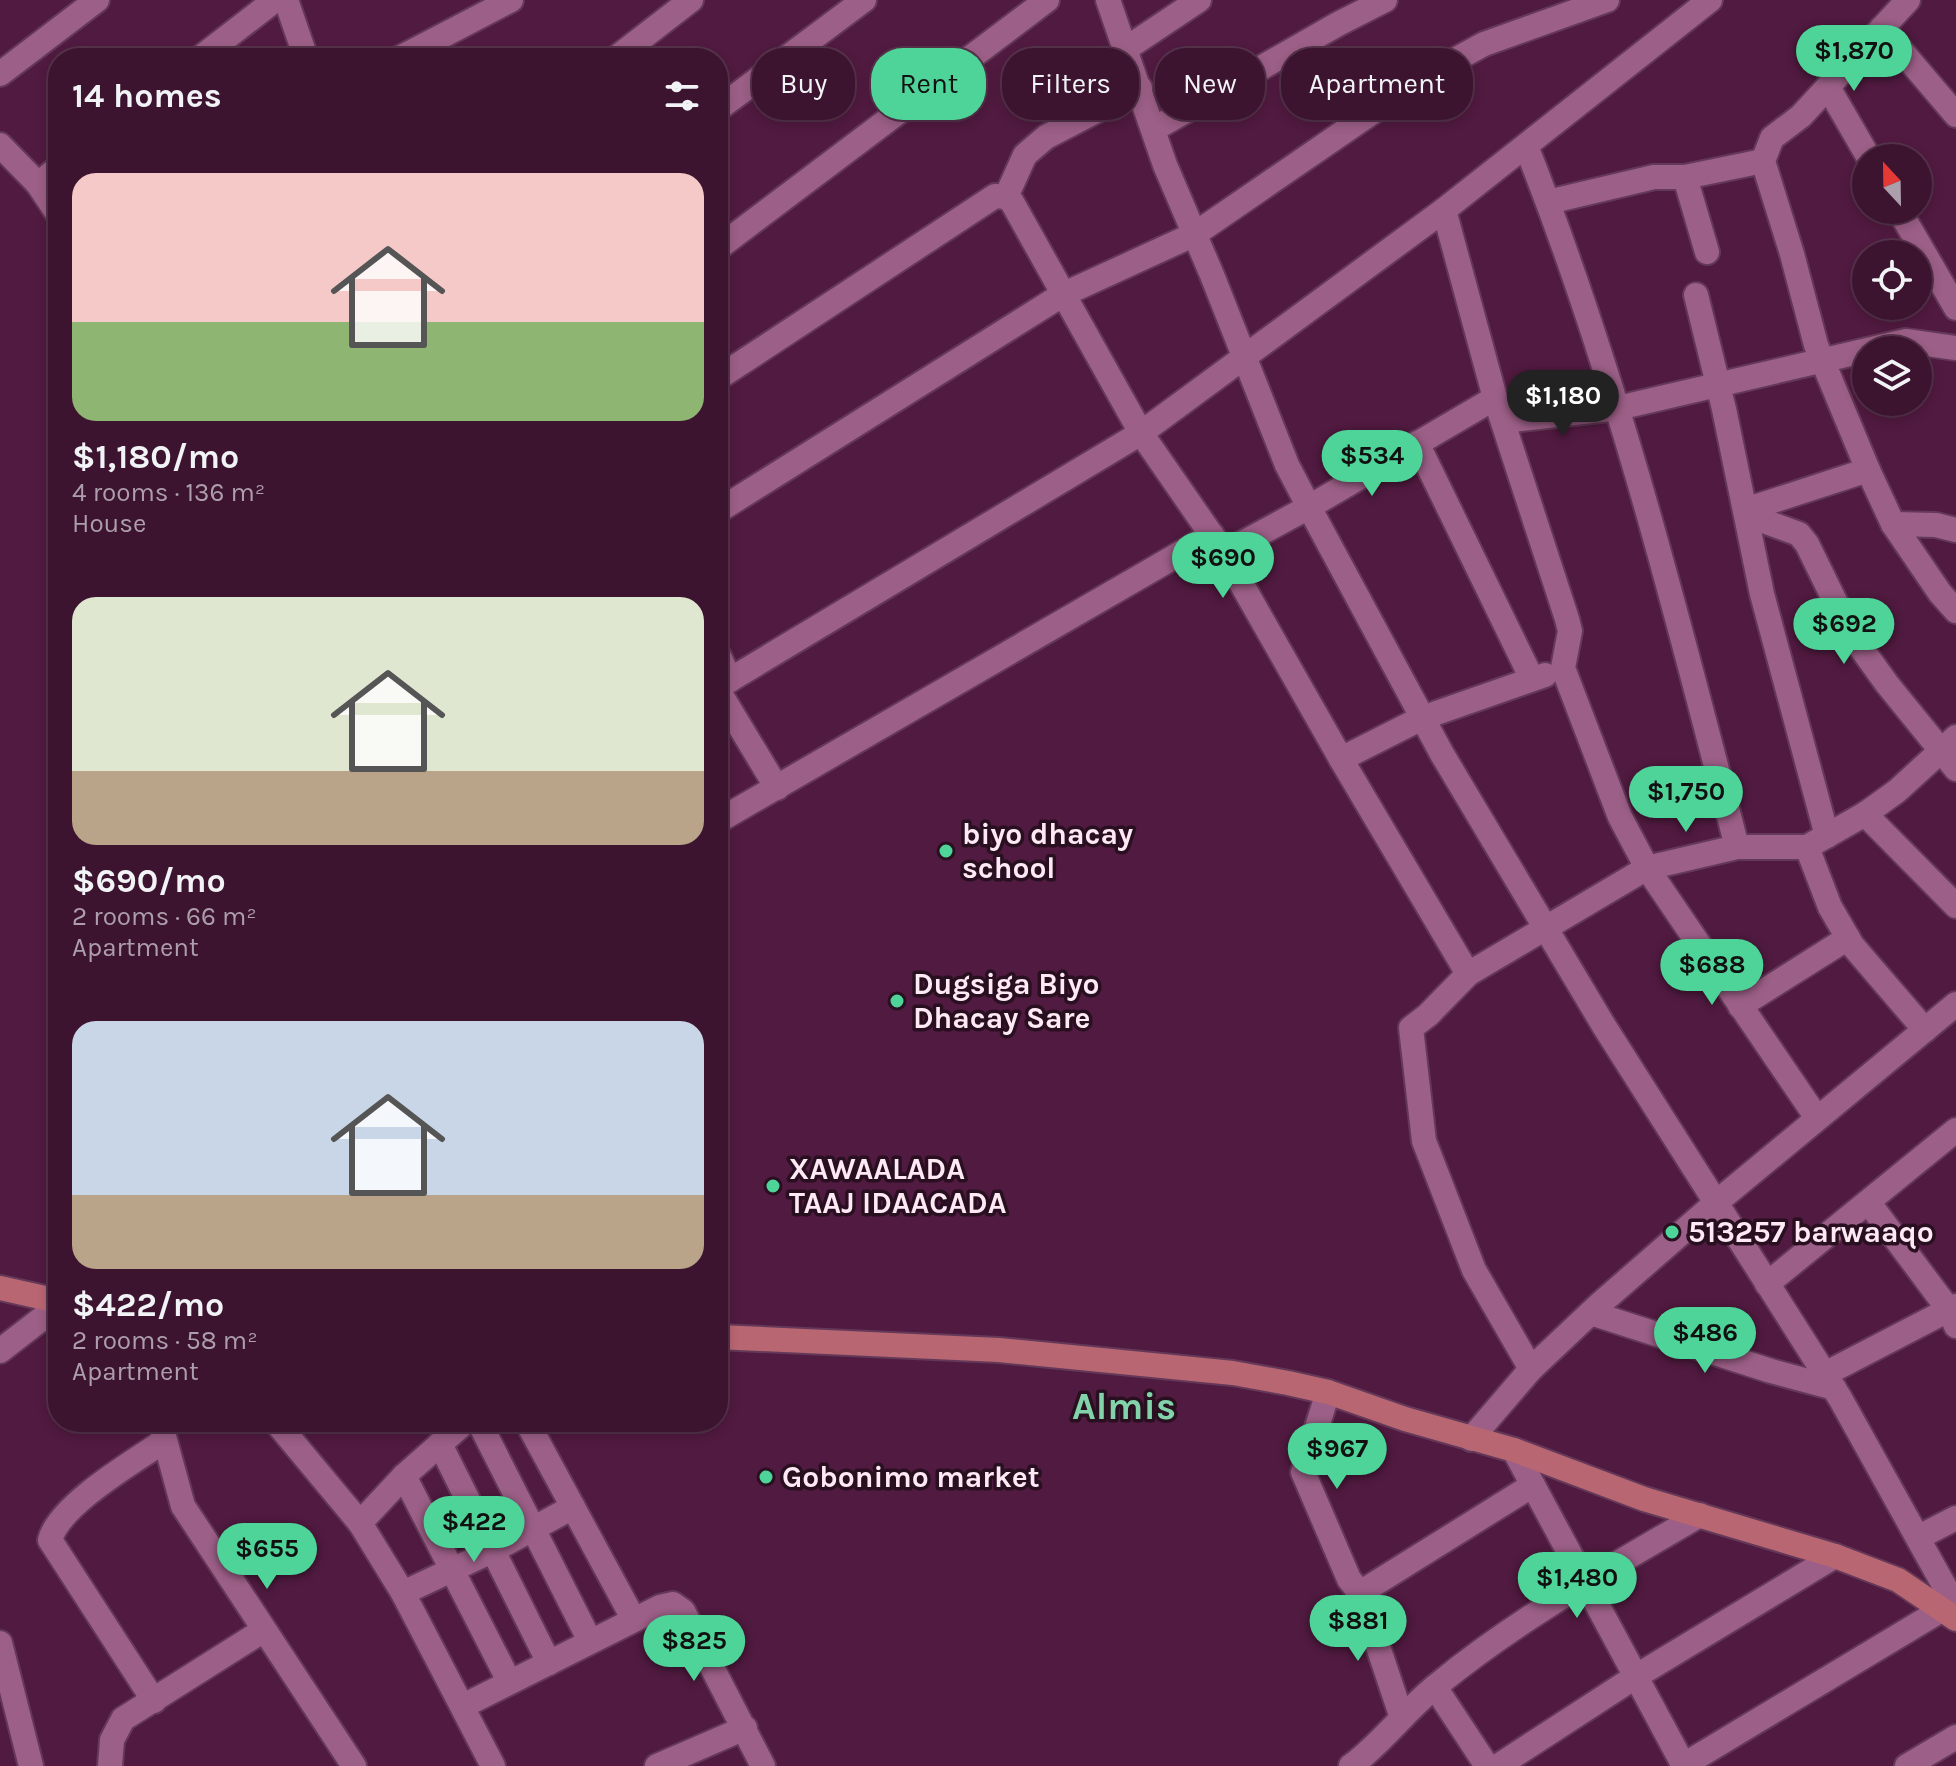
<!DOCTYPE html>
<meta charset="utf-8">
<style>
:root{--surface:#3d1430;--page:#441d38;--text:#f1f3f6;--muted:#ad9eab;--line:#56334c;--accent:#4ed399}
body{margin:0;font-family:Karla,sans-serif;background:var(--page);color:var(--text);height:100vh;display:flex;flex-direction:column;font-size:30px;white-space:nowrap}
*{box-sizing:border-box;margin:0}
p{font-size:26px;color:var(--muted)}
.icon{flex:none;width:44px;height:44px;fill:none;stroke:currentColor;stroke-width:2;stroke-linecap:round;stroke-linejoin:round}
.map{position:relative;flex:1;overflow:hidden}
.panel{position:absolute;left:48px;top:48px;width:680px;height:1384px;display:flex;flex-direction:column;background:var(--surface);border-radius:32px;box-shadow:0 4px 12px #0003,0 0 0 2px var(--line)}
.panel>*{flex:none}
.banner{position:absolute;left:752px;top:48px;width:760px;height:72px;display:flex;gap:16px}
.needle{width:52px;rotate:338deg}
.controls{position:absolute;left:1852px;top:144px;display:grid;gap:16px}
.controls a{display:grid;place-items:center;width:80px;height:80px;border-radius:50%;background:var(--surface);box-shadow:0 4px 12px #0003,0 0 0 2px var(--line);font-size:40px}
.price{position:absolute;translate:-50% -68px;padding:0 18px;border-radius:28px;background:var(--accent);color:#111;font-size:26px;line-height:52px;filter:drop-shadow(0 2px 4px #0008)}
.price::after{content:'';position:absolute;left:50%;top:48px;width:24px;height:18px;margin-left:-12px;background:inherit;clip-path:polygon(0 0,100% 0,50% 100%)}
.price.on{background:#222;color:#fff}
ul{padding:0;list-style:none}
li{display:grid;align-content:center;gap:16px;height:424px;padding:0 24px}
li span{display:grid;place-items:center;height:248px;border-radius:24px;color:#555}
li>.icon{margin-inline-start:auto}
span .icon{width:144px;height:144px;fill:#fffc;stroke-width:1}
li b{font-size:34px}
h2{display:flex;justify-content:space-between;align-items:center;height:96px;padding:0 24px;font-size:34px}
.chip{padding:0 28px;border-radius:32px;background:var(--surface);box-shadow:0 4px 12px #0003,0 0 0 2px var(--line);font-size:28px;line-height:72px}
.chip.on{background:var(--accent);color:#111}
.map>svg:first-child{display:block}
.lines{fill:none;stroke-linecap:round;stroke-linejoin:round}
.minor-casing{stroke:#643858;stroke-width:28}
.tertiary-casing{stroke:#643858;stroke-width:28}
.secondary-casing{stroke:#643858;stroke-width:28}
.minor{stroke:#9c5f87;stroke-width:24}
.tertiary{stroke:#9c5f87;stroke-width:24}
.secondary{stroke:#b86672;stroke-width:24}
.poi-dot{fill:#4ed399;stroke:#291021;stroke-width:3}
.labels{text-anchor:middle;stroke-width:7;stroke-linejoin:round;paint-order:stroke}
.poi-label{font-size:30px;font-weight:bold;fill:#fee9f5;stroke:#291021;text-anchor:start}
.district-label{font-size:38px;font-weight:bold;fill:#82d3aa;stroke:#291021}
</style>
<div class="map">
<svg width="1956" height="1766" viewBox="0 0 1956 1766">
<rect width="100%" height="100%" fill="#511a40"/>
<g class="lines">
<!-- minor casing -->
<g class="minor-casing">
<g id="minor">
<polyline points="1108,0 1165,165 1212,275 1287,465 1309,507 1442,754 1604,1026 1840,1398 1956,1607"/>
<polyline points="1908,0 1801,116 1772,138 1763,161 1792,254 1816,345 1868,470 1893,524 1940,593 1956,611"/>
<polyline points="1882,28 1956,115"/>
<polyline points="1127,48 1199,0"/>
<polyline points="200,58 275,0"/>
<polyline points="400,58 511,0"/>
<polyline points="616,58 691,0"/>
<polyline points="0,74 97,0"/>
<polyline points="1828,87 1869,158"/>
<polyline points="718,109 864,0"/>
<polyline points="1154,129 1338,24 1385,0"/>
<polyline points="0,145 38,184 58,214"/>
<path d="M1526 146C1616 373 1676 611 1737 847"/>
<polyline points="1685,177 1707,252"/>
<polyline points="38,184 58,168"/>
<polyline points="1006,197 1025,155 1046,137 1140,88"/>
<polyline points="1548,202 1654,177 1685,177 1763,161"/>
<polyline points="1444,210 1495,398 1567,619 1570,631 1563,668 1620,817 1647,868 1817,1118"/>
<polyline points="1899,210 1956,308"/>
<polyline points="718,248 1047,0"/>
<polyline points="1696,295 1724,409 1762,594 1827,836"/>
<polyline points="718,378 995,196 1006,197 1012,202 1141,433 1224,553 1341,759 1468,974"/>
<polyline points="1503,421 1618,408 1906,341 1956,348"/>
<polyline points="1417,443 1532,679"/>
<polyline points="1745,510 1868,470"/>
<polyline points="718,511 1062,295 1195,234 1422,78 1484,44 1607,0"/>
<polyline points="1747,515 1799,534 1807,544 1851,634 1887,684 1956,769"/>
<polyline points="1893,524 1936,525 1956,530"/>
<polyline points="1224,553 1309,507 1495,398"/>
<polyline points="718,654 730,680"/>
<polyline points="718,687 1141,433 1444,210 1710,0"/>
<polyline points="718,690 777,788"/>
<polyline points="1341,759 1422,718 1545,675"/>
<polyline points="1865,814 1956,906"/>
<polyline points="718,821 1212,535"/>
<polyline points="1807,847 1830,907 1852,945 1925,1030"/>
<polyline points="1740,1006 1848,938"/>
<polyline points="1869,1203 1949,1310 1956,1326"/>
<polyline points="1767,1284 1956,1130"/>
<polyline points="1591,1313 1771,1371 1834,1388"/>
<polyline points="0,1351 58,1306"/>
<polyline points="1531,1369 1474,1270 1424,1141 1411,1028 1428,1015 1468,974 1647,868 1737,847 1807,847 1865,814 1897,791 1956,737"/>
<polyline points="1825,1374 1956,1306"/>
<polyline points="1328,1392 1303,1472 1349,1579 1360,1593 1402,1718"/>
<polyline points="276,1422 360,1523 403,1593 493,1766"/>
<polyline points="479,1422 590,1641"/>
<polyline points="527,1422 634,1620"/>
<polyline points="1471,1439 1531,1369 1601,1303 1718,1201 1956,1004"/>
<polyline points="440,1444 549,1663"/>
<polyline points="1514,1450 1684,1766"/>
<polyline points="404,1476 509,1681"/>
<polyline points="360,1523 404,1476 465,1422"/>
<polyline points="1919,1537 1956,1518"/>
<polyline points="403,1593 494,1550 573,1507"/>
<polyline points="1360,1593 1533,1485"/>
<polyline points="0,1643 31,1766"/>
<polyline points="1435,1687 1487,1766"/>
<path d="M154 1701 50 1540C59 1505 133 1462 164 1441"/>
<polyline points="463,1706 660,1607 673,1604 683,1611 763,1766"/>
<polyline points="110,1766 112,1740 123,1719 264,1630"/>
<polyline points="657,1766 745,1728"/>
<polyline points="1498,1766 1635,1677 1835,1556"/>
<polyline points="1682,1766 1943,1609"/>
<polyline points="1907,1766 1956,1737"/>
</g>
</g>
<!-- tertiary casing -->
<g class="tertiary-casing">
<g id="tertiary">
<polyline points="286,0 306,58"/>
<polyline points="160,1422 183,1506 354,1766"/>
<path d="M1351 1766C1382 1743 1406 1710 1436 1686 1517 1619 1610 1568 1700 1515"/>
</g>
</g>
<!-- secondary casing -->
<g class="secondary-casing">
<g id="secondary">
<polyline points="0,1288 58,1301"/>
<polyline points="718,1337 999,1350 1233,1373 1288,1383 1328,1392 1405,1419 1514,1450 1644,1499 1835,1556 1898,1580 1956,1619"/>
</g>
</g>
<!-- minor -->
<use href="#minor" class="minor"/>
<!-- tertiary -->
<use href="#tertiary" class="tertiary"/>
<!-- secondary -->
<use href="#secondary" class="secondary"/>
</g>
<!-- markers -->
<g class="poi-dot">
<circle cx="946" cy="851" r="8"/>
<circle cx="897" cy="1001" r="8"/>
<circle cx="773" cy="1186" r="8"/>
<circle cx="1672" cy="1232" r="8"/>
<circle cx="766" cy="1477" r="8"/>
</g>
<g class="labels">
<!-- poi labels -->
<g class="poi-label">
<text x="962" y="844">biyo dhacay<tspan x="962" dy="34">school</tspan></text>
<text x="913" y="994">Dugsiga Biyo<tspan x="913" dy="34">Dhacay Sare</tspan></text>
<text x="789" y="1179">XAWAALADA<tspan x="789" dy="34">TAAJ IDAACADA</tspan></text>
<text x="1688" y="1242">513257 barwaaqo</text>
<text x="782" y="1487">Gobonimo market</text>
</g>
<!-- district labels -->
<g class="district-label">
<text x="1124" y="1419">Almis</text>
</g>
</g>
</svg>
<div class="controls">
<a><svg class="needle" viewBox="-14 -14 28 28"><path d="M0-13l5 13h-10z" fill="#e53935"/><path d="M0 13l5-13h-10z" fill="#ad9eab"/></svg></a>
<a><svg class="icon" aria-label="locate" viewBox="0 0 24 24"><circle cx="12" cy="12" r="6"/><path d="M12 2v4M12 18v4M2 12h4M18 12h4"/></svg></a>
<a><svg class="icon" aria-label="layers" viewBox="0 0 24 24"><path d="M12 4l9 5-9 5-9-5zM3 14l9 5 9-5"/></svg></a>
</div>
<b class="price" style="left:1854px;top:93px">$1,870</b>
<b class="price on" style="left:1563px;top:438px">$1,180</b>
<b class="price" style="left:1372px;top:498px">$534</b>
<b class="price" style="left:1223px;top:600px">$690</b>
<b class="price" style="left:1844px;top:666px">$692</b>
<b class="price" style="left:1686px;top:834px">$1,750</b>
<b class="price" style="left:1712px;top:1007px">$688</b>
<b class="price" style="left:1705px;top:1375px">$486</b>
<b class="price" style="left:1337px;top:1491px">$967</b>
<b class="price" style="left:474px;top:1564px">$422</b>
<b class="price" style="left:267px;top:1591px">$655</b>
<b class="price" style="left:1577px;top:1620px">$1,480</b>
<b class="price" style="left:1358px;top:1663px">$881</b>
<b class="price" style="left:694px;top:1683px">$825</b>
<div class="banner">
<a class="chip">Buy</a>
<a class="chip on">Rent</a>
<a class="chip">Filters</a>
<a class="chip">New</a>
<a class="chip">Apartment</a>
</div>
<section class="panel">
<h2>14 homes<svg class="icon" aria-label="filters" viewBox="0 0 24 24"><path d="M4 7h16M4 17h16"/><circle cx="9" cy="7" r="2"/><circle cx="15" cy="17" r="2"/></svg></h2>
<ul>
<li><span style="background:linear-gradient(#f6c9c9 60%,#8fb573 0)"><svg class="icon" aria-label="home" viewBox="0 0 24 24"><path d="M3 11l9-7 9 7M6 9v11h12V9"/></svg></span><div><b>$1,180/mo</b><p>4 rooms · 136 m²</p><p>House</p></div></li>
<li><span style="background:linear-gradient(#dfe7d0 70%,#b9a48a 0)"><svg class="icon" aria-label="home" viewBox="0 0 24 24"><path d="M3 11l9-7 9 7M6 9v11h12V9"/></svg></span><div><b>$690/mo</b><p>2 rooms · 66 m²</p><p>Apartment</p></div></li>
<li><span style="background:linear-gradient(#c9d6e8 70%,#b9a48a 0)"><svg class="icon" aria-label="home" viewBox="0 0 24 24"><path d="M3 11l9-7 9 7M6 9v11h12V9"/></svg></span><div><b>$422/mo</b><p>2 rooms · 58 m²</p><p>Apartment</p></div></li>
</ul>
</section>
</div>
